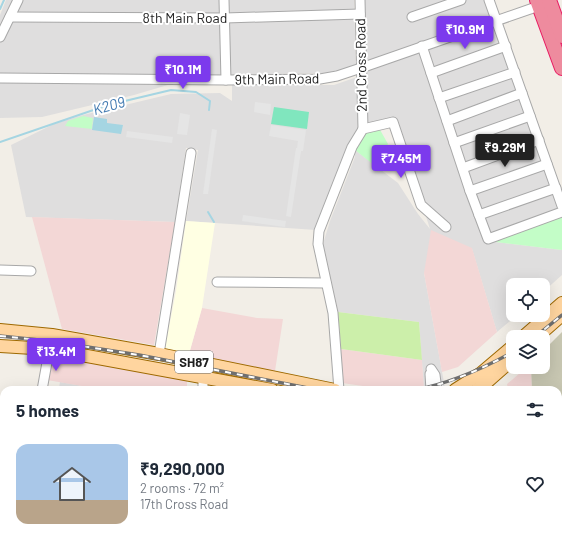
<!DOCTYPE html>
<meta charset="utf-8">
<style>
:root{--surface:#fff;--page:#f2f2f3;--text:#1f2937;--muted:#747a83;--line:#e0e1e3;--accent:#7c3aed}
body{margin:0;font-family:Barlow,sans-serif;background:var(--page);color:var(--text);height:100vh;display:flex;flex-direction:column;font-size:15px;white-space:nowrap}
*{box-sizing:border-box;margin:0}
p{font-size:13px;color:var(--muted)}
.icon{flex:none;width:22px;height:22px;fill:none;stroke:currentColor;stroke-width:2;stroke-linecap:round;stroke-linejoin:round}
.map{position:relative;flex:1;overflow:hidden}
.drawer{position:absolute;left:0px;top:386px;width:562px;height:156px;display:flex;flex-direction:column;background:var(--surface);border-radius:12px 12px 0 0;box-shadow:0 4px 16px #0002}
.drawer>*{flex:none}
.fabs{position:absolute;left:506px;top:278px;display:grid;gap:8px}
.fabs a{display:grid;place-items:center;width:44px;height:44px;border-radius:8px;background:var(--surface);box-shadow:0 4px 16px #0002;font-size:20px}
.price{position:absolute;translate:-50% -34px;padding:0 9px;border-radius:4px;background:var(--accent);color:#fff;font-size:13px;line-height:26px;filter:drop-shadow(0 1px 2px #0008)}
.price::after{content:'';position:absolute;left:50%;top:24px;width:12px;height:9px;margin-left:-6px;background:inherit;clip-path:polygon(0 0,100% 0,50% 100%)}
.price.active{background:#222;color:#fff}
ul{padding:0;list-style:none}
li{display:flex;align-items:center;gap:12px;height:100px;padding:0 16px}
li+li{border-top:1px solid var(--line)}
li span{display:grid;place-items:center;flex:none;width:112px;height:80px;border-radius:12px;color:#555}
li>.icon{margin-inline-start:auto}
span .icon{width:48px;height:48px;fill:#fffc;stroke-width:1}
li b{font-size:17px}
h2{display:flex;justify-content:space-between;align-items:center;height:48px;padding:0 16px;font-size:17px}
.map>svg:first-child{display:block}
.residential{fill:#dfdede}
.commercial{fill:#f3d7d6}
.education{fill:#ffffe3}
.construction{fill:#c8c7b2}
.grass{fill:#ccefaa}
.park{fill:#c3fdc7}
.pitch{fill:#80e6be}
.parking{fill:#e5e5e5}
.water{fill:#a5d5e2}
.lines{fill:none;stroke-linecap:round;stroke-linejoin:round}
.stream{stroke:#a5d5e2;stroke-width:2}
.minor-casing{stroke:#a8a8a8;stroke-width:11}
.major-casing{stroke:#9e6900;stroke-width:14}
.highway-casing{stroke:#e81c63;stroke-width:16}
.minor{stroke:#fff;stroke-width:9}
.major{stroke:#ffd59f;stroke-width:12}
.highway{stroke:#ee8b9e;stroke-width:14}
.rail-casing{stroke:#6f6f6f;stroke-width:3.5}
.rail{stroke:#fff;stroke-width:2;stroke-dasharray:6;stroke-linecap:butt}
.labels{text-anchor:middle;stroke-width:4;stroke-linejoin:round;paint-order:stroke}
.shield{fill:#fff;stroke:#646464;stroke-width:1}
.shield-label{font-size:13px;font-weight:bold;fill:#212121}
.street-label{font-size:14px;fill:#212121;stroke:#fff}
.water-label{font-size:15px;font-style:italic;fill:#427ab1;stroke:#fff}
</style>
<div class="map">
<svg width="562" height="542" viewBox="0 0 562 542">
<rect width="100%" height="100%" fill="#f2eee7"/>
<!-- residential -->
<g class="residential">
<polygon points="6,0 354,0 356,67 331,73 214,75 213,85 178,82 134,95 42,117 0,118 0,15"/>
<polygon points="362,0 486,0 493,20 364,65"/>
<polygon points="495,23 561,211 490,237 424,47"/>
<polygon points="421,48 487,241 562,250 562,275 543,292 543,285 513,285 513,315 517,315 497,332 472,249 424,273 445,388 439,390 424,390 419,322 338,312 323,244 330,221 355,157 355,150 398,183 418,214 430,229 395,119 367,126 363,69"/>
<polygon points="357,77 358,131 316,230 186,221 198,150 186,148 175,222 26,217 11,145 54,124 83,115 171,94 220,93 232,101 232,85 334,85"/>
<polygon points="60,382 105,390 62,390 62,389 59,388"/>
<polygon points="558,450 562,450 562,542 503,542 503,538 558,538"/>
<polygon points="48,538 185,538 185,542 47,542"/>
<polygon points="443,538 496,538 497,542 443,542"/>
</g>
<!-- commercial -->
<g class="commercial">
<polygon points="32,217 175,222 154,345 62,329"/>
<polygon points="431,230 472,248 497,332 458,367 442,372 424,273"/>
<polygon points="202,308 257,318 283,319 275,371 189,354"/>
<polygon points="341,349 422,360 424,390 391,390 342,383"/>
<polygon points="52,354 187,380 187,390 105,390 47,380"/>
<polygon points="527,367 531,367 532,390 508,390 507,384"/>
</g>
<!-- education -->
<polygon class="education" points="186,221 215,223 202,308 189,354 165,348 176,291"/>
<!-- construction -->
<polygon class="construction" points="562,332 562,413 558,413 558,390 532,390 531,367 543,367 543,351"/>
<!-- grass -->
<g class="grass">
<polygon points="338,312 419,322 422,360 341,349"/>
<polygon points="0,444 4,444 4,486 0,484"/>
<polygon points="243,538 338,538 340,542 243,542"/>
</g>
<!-- park -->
<g class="park">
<polygon points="83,116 93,118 92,129 65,126 68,121"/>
<polygon points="379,128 388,144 374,165 355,150 365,131"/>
<polygon points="562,215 562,250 487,241"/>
</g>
<!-- pitch -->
<polygon class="pitch" points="274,107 309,112 307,129 271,124"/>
<!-- parking -->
<g class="parking">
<polygon points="255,102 271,104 270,115 254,112"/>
<polygon points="180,113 190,115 187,135 177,134"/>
<polygon points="271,125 306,130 303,151 301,151 291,217 286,216 296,148 297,148 298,141 269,136"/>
<polygon points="212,129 217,130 208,194 203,194"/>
<polygon points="127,131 173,137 172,143 126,137"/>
<polygon points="243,215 286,221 285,227 242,221"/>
</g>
<!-- water -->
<polygon class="water" points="94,117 107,119 107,123 123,125 121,134 92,130"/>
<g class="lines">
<!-- stream -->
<g class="stream">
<polyline points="0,9 4,0"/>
<polyline points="0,142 108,105 171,90 196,92 210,101 209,110"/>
<polyline points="208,212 214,222"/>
</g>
<!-- minor casing -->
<g class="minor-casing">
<g id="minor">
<polyline points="224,0 226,80"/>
<polyline points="360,0 363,129"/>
<polyline points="489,0 562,206"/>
<polyline points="10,17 225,18 360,14"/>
<polyline points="412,17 461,0"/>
<polyline points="0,37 18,0"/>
<polyline points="422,46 470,191 488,239 562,212"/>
<polyline points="431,73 506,46"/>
<polyline points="0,78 226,80 320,79 337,76 361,68 539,6"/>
<polyline points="439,98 515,72"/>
<polyline points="447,121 522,93"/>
<polyline points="454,143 530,116"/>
<polyline points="463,168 539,140"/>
<polyline points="470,191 547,164"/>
<polyline points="479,215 556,188"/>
<polyline points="0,270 31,271"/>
<polyline points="217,282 326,283"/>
<polyline points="159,354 191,153"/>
<polyline points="431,369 435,375 437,390"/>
<polyline points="430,374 431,390"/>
<polyline points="42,390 52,335"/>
<polyline points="203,390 203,377"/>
<polyline points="339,390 333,313 318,244 319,231 352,147 363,129 393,122 421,205 446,227"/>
<polyline points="558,446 562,445"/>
<polyline points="0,514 4,511"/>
<polyline points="378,538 379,542"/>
<polyline points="201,542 201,538"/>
</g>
</g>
<!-- major casing -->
<g class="major-casing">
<g id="major">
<polyline points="0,330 52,335 159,354 335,390"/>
<polyline points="523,337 562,303"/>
<polyline points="537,337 562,315"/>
<polyline points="0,346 49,349 272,390"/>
<polyline points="455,390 480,374 513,346"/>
<polyline points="476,390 487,382 513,359"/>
<polyline points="438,538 438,542"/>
<polyline points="501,538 501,542"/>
</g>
</g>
<!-- highway casing -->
<g class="highway-casing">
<g id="highway">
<polyline points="537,0 562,68"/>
<polyline points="549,0 562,36"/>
</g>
</g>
<!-- minor -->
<use href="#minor" class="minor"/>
<!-- major -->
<use href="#major" class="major"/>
<!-- highway -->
<use href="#highway" class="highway"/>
<!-- rail casing -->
<g class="rail-casing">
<g id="rail">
<polyline points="0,336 49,341 139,355 318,390"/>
<polyline points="535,337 562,315"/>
<path d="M414 390C449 384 482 369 513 352"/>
</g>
</g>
<!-- rail -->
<use href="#rail" class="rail"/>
</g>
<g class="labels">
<!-- shield labels -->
<rect class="shield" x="175" y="351" width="38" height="22" rx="3"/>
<g class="shield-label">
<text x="194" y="367">SH87</text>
</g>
<!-- street labels -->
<g class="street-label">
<text x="185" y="23">8th Main Road</text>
<text transform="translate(361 65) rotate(-91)" y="5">2nd Cross Road</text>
<text transform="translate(277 79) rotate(-1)" y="5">9th Main Road</text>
</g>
<!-- water labels -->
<g class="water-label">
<text transform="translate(109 106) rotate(-16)" y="5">K209</text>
</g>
</g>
</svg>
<div class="fabs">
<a><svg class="icon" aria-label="locate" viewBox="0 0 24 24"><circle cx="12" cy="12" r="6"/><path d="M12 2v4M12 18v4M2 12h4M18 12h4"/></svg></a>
<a><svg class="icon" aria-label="layers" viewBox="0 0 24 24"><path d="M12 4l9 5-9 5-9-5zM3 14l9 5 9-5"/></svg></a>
</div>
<b class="price" style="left:465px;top:50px">₹10.9M</b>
<b class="price" style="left:183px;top:90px">₹10.1M</b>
<b class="price active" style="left:505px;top:168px">₹9.29M</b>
<b class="price" style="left:401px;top:179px">₹7.45M</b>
<b class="price" style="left:56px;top:372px">₹13.4M</b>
<section class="drawer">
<h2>5 homes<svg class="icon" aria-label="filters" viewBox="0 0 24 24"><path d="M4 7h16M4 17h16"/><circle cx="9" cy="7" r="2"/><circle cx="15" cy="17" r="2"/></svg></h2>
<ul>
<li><span style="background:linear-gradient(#a9c7e8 70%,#b9a48a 0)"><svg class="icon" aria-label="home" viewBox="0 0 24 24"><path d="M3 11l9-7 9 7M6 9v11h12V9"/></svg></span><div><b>₹9,290,000</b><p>2 rooms · 72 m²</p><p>17th Cross Road</p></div><svg class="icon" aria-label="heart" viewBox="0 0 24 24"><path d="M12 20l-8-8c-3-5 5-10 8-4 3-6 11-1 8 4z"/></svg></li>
</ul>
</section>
</div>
